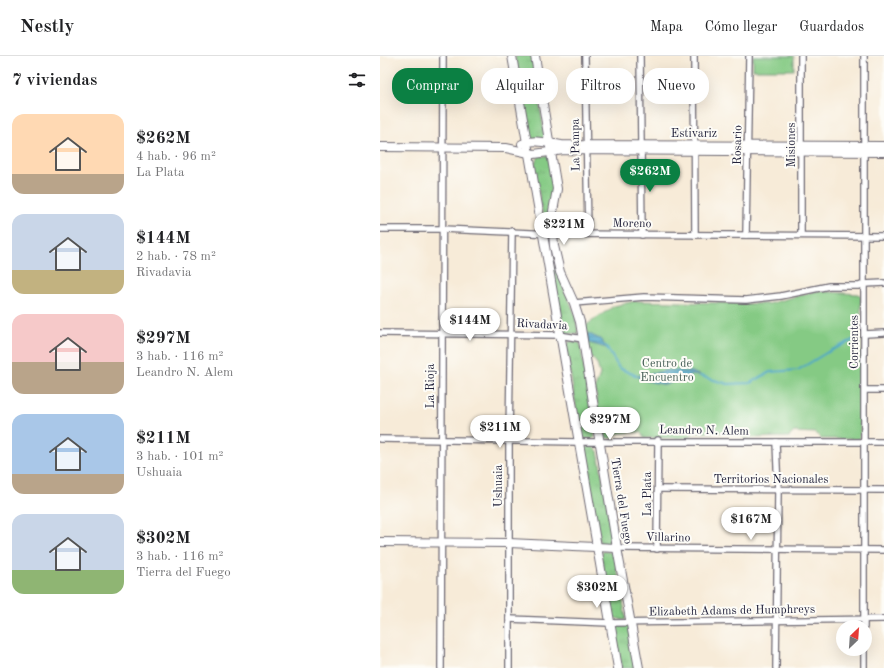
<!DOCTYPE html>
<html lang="es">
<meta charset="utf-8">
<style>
:root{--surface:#fff;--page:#f2f2f2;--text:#202124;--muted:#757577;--line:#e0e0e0;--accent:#0b8043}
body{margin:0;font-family:"Old Standard TT",serif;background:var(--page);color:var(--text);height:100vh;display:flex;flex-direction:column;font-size:15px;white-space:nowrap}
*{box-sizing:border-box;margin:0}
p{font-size:13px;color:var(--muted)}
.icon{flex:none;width:22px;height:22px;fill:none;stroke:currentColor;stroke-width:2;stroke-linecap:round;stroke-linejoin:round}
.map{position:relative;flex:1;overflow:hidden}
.drawer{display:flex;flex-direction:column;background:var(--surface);width:380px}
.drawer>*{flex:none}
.guide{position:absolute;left:12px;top:12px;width:380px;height:36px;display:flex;gap:8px}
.needle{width:26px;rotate:25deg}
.fabs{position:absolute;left:456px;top:564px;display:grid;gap:8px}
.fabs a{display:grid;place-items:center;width:36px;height:36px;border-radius:50%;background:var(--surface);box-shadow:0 4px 16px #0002;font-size:20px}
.price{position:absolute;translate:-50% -34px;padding:0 9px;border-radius:14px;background:#fff;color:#222;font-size:13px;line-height:26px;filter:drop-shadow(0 1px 2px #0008)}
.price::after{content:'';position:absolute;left:50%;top:24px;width:12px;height:9px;margin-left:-6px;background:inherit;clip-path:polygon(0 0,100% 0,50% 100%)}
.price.current{background:var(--accent);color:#fff}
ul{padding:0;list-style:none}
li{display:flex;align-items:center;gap:12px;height:100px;padding:0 12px}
li span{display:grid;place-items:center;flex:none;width:112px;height:80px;border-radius:12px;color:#555}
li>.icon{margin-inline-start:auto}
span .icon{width:48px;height:48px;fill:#fffc;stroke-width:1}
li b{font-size:17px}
h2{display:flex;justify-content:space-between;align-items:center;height:48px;padding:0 12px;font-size:17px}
.pill{padding:0 14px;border-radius:16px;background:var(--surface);box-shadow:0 4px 16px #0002;font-size:14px;line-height:36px}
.pill.current{background:var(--accent);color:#fff}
header{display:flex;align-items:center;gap:24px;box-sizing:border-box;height:56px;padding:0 20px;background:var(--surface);border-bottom:1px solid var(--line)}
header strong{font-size:19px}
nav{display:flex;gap:22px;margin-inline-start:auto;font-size:14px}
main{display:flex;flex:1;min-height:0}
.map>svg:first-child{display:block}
.grass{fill:url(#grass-tufts);stroke:#547660}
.green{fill:#85ca84;stroke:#547660}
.water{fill:url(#water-rules);stroke:#366482}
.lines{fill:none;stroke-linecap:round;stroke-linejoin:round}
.stream{stroke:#4aa5c8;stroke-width:2}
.street-casing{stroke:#6d6872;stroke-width:8}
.secondary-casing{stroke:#6d6872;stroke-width:10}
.street{stroke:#fff;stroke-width:5.5}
.secondary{stroke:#fff;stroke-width:8}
.labels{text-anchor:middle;stroke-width:4;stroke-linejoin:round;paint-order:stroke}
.street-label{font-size:12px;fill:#22223b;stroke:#fdfcf7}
.park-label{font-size:12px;fill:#455d55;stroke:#fdfcf7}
</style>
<header>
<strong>Nestly</strong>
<nav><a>Mapa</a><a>Cómo llegar</a><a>Guardados</a></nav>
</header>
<main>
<section class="drawer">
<h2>7 viviendas<svg class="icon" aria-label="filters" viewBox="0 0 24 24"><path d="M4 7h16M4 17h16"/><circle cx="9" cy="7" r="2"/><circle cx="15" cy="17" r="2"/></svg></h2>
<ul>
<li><span style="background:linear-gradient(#ffd9b3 75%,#b9a48a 0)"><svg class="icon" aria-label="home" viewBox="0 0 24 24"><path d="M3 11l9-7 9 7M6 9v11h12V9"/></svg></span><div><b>$262M</b><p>4 hab. · 96 m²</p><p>La Plata</p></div></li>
<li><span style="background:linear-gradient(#c9d6e8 70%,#c2b280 0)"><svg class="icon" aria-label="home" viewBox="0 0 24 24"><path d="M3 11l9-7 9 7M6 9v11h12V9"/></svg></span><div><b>$144M</b><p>2 hab. · 78 m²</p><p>Rivadavia</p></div></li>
<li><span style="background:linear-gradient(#f6c9c9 60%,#b9a48a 0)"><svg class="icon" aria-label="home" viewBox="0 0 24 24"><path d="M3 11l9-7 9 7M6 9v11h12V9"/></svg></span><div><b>$297M</b><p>3 hab. · 116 m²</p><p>Leandro N. Alem</p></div></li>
<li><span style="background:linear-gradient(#a9c7e8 75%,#b9a48a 0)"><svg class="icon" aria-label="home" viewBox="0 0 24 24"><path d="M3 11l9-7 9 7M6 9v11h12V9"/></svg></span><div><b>$211M</b><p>3 hab. · 101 m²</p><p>Ushuaia</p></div></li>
<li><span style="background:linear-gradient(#c9d6e8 70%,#8fb573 0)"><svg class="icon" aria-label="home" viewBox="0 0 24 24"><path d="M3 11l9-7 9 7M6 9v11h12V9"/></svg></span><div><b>$302M</b><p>3 hab. · 116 m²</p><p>Tierra del Fuego</p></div></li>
</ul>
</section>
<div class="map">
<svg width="504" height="612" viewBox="0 0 504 612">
<defs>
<pattern id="grass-tufts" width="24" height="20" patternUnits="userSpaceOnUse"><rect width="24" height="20" fill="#85ca84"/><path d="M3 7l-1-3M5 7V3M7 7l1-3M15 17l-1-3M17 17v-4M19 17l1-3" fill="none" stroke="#73ad73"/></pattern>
<pattern id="water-rules" width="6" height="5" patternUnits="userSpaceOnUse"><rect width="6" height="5" fill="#4aa5c8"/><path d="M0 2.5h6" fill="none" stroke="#3d86a4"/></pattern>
</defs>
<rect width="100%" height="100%" fill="#fdfcf7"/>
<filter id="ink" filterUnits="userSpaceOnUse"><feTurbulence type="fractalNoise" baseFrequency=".025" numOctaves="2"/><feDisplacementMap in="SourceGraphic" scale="8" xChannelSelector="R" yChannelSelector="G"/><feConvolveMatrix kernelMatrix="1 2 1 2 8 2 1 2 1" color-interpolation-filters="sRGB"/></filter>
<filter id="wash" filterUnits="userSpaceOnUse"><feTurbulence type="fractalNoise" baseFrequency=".012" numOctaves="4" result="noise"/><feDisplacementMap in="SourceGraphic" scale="16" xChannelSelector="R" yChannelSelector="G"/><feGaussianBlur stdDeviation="0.9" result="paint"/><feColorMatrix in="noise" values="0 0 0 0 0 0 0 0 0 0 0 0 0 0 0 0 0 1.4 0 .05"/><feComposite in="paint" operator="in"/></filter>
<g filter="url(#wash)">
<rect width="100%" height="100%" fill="#f7ebd8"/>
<!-- grass -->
<g class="grass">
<polygon points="135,0 152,0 165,82 162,85 150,83 148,80"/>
<polygon points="159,100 168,100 174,130 169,172 165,172 155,116 155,107"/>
<polygon points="167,186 170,186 175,211 195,258 198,277 186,278 184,277"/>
<polygon points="190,285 200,287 215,381 213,383 201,382 186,290"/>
<polygon points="205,391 214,391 218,395 233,484 231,488 220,489 203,393"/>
<polygon points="223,495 234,497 246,562 245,564 234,562 221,500"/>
<polygon points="246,569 249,570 256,612 241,612 235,572 236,570"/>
</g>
<!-- green -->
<g class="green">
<rect x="373" y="0" width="41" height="14"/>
<polygon points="436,235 478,238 481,241 480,383 441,383 436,377 414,376 409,381 364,382 358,376 313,377 309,382 265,382 260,376 239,377 232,382 226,382 222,376 215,332 220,318 217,308 209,297 205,270 234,250 255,245 387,248"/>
</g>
<!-- water -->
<g class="water">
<polygon points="207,277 220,283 227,292 209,287"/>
<polygon points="290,314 312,316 321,320 310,319 286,329 262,324 256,320"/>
</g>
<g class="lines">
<!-- stream -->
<g class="stream">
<polyline points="226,290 239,312 257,320"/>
<polyline points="320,320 348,328 370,327 390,316 418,314 446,297 477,282"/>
</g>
</g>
</g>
<g filter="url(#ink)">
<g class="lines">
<!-- street casing -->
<g class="street-casing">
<g id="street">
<polyline points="205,0 208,178"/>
<polyline points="260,0 262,179"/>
<polyline points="314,0 315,179"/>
<polyline points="0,173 62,173 173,178 504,180"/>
<polyline points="366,179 369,0"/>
<polyline points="421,179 421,0"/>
<polyline points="194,247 264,241 366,244 401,240 449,230 479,230 484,228 504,227"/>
<polyline points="0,277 179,279 203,283"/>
<polyline points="485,278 504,277"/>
<polyline points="485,334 504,334"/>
<polyline points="0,383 197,386 504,386"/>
<polyline points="279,433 504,434"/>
<polyline points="237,492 504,494"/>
<polyline points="277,493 278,384"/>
<polyline points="129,563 230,567 504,563"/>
<polyline points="484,571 484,0"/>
<polyline points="484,593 484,612"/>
<polyline points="61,612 63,0"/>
<polyline points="129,612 129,383 132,175"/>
<polyline points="396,612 398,434 396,386"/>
</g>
</g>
<!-- secondary casing -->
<g class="secondary-casing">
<g id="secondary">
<polyline points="132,0 238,612"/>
<polyline points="155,0 177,133 172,161 174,190 180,216 194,247 200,266 237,492 259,612"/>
<path d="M142 88C156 82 169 88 182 89L504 90"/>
<polyline points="0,91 126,92 154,98 184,94 504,96"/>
<polyline points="0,486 129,487 237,492"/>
</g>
</g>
<!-- street -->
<use href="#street" class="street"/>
<!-- secondary -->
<use href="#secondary" class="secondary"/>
</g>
</g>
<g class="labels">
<!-- street labels -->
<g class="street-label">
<text x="314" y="81">Estivariz</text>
<text transform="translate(195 89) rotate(-91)" y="4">La Pampa</text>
<text transform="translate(357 89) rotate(-89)" y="4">Rosario</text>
<text transform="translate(411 89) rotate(-90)" y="4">Misiones</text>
<text transform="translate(252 167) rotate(1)" y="4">Moreno</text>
<text transform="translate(162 268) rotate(3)" y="4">Rivadavia</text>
<text transform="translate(474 286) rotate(-90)" y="4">Corrientes</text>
<text transform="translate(50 330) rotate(-90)" y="4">La Rioja</text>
<text transform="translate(324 374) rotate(1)" y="4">Leandro N. Alem</text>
<text x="391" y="427">Territorios Nacionales</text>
<text transform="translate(118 430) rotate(-90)" y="4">Ushuaia</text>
<text transform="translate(267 438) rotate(-90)" y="4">La Plata</text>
<text transform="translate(242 445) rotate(81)" y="4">Tierra del Fuego</text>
<text transform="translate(288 481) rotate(1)" y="4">Villarino</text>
<text transform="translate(352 554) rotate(-1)" y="4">Elizabeth Adams de Humphreys</text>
</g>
<!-- park labels -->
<g class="park-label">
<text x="287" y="311">Centro de<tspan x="287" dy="14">Encuentro</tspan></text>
</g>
</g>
</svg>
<div class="fabs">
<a><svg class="needle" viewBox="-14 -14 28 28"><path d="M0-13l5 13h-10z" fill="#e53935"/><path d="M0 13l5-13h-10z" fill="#757577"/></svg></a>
</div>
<b class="price current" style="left:270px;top:137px">$262M</b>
<b class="price" style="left:184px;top:190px">$221M</b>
<b class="price" style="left:90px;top:286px">$144M</b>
<b class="price" style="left:230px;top:385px">$297M</b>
<b class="price" style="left:120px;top:393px">$211M</b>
<b class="price" style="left:371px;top:485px">$167M</b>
<b class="price" style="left:217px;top:553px">$302M</b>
<div class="guide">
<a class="pill current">Comprar</a>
<a class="pill">Alquilar</a>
<a class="pill">Filtros</a>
<a class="pill">Nuevo</a>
</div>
</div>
</main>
